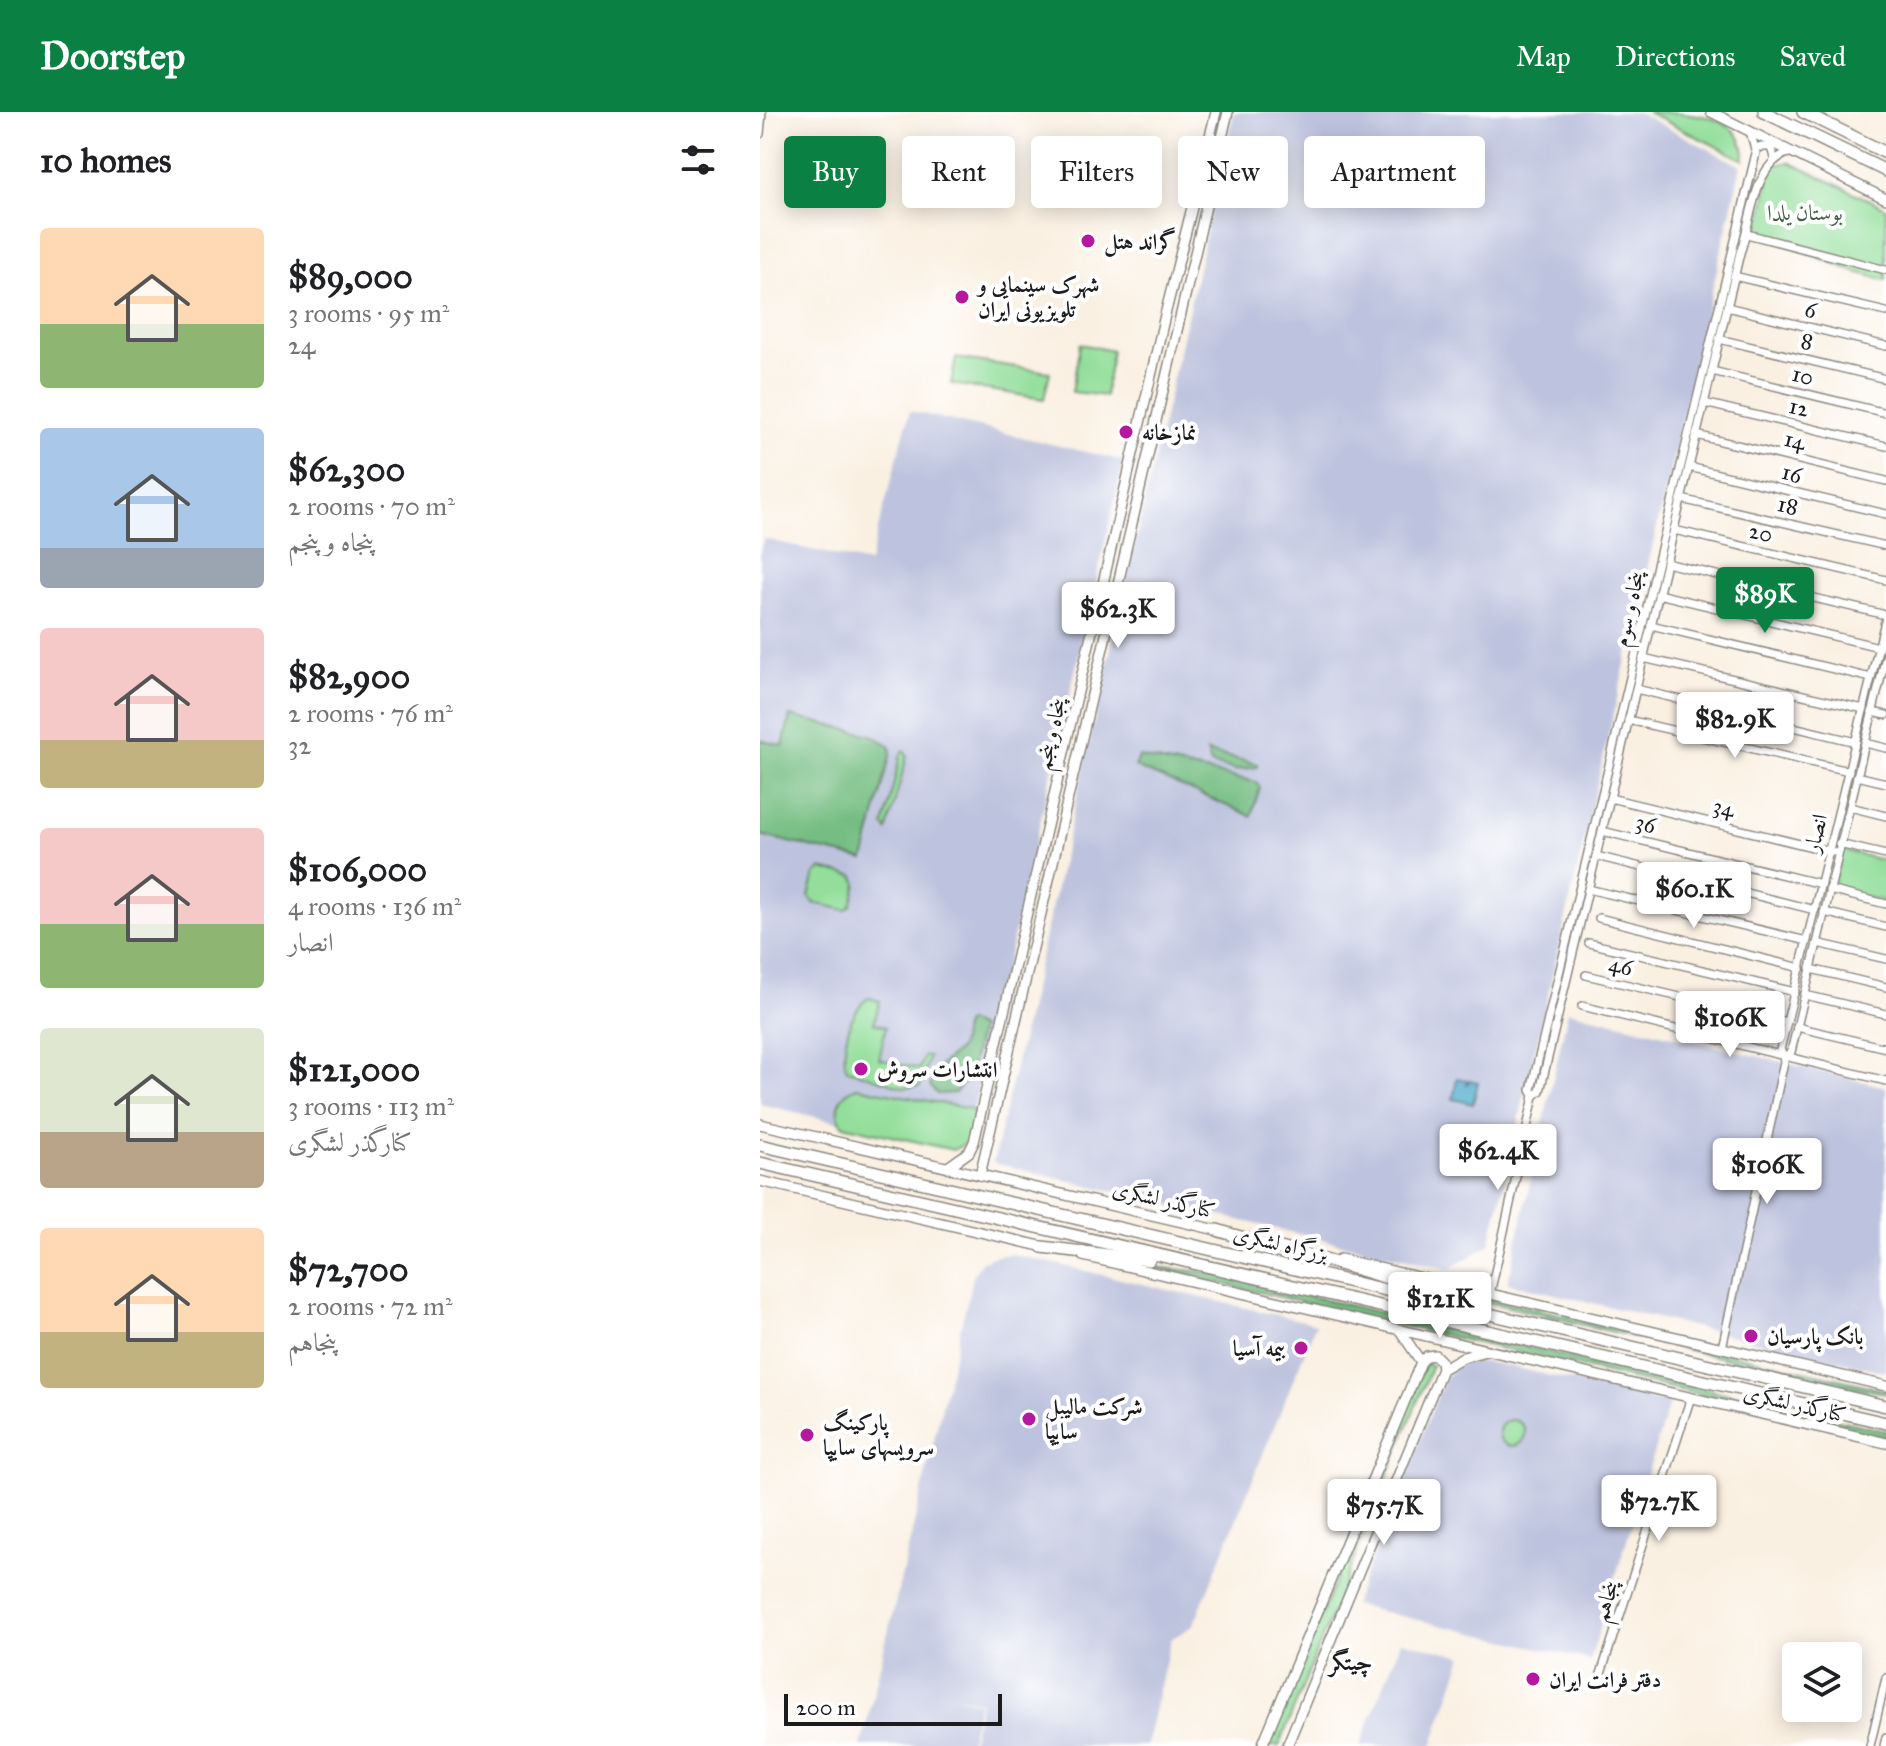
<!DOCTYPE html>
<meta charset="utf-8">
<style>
:root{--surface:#fff;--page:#f6f6f6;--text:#202124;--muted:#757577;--accent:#0b8043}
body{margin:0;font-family:"IM FELL Great Primer",Amiri,serif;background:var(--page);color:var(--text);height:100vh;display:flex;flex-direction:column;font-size:30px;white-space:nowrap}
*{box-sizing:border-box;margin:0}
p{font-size:26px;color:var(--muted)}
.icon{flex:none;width:44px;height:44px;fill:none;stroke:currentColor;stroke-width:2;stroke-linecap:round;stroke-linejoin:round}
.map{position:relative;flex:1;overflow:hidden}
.details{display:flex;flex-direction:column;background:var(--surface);width:760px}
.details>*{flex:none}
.top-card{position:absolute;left:24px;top:24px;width:760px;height:72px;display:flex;gap:16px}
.controls{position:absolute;left:1022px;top:1530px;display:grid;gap:16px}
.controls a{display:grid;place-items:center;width:80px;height:80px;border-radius:8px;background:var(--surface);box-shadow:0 4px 20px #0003;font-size:40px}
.scale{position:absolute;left:24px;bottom:20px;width:218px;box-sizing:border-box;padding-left:8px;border:4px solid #1c1c1c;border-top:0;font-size:22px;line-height:28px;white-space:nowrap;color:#1c1c1c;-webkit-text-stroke:6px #fff;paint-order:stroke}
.price{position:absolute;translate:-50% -68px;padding:0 18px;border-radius:8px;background:#fff;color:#222;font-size:26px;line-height:52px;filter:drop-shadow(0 2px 4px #0008)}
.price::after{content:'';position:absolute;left:50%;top:48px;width:24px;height:18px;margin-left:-12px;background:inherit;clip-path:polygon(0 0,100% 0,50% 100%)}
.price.active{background:var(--accent);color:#fff}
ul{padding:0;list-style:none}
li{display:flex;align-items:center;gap:24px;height:200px;padding:0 40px}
li span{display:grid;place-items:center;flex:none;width:224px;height:160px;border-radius:8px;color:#555}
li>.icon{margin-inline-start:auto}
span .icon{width:96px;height:96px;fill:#fffc;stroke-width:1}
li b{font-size:34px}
h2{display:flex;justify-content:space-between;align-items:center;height:96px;padding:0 40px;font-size:34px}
.tag{padding:0 28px;border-radius:8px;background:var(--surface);box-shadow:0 4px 20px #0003;font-size:28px;line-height:72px}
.tag.active{background:var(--accent);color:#fff}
header{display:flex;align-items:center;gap:48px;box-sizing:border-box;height:112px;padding:0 40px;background:var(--accent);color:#fff}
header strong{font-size:38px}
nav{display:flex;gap:44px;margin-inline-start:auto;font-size:28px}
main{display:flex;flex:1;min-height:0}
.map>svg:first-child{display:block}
.industrial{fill:#bdc3de}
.green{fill:#92de9a;stroke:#577d5b;stroke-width:2}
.forest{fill:#75bd82;stroke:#486c4f;stroke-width:2}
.water{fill:#4ca9ca;stroke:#346273;stroke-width:2}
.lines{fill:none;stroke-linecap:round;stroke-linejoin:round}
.minor-casing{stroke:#8b867f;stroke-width:10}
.major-casing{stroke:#8b867f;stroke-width:12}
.highway-casing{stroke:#8b867f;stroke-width:14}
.minor{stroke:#fff;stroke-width:7}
.major{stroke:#fff;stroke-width:9}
.highway{stroke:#fff;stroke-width:11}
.poi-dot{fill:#b5179e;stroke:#fff;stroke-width:3}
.labels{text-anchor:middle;stroke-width:8;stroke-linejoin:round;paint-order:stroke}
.park-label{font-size:22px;fill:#456048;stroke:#fff}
.poi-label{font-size:22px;font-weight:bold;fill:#1c1c1c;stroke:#fff;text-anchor:start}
.street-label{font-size:22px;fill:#1c1c1c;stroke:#fff}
.neighbourhood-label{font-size:24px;font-weight:bold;fill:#1c1c1c;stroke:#fff}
</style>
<header>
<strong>Doorstep</strong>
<nav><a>Map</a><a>Directions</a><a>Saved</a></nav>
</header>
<main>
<section class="details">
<h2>10 homes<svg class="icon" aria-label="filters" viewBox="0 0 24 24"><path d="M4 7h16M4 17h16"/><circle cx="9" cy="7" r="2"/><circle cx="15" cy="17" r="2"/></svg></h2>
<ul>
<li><span style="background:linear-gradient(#ffd9b3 60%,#8fb573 0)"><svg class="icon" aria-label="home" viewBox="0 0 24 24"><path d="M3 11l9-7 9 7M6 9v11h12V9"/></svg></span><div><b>$89,000</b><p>3 rooms · 95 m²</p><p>24</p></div></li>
<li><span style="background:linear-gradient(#a9c7e8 75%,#9aa5b1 0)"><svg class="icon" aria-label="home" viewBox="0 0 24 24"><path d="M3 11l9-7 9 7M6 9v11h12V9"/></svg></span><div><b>$62,300</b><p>2 rooms · 70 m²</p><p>پنجاه و پنجم</p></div></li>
<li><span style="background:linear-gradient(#f6c9c9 70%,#c2b280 0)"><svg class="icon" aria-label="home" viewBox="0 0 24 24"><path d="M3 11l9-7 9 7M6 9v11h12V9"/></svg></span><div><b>$82,900</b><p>2 rooms · 76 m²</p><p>32</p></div></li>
<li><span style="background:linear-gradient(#f6c9c9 60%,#8fb573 0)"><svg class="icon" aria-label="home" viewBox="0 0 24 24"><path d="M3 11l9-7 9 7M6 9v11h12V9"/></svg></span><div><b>$106,000</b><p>4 rooms · 136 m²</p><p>انصار</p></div></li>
<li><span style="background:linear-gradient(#dfe7d0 65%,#b9a48a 0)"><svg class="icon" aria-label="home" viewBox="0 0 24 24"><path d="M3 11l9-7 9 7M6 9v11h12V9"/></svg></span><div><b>$121,000</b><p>3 rooms · 113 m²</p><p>کنارگذر لشگری</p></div></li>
<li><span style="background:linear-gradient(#ffd9b3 65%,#c2b280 0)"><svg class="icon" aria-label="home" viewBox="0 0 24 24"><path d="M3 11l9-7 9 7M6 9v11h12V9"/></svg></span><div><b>$72,700</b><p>2 rooms · 72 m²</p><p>پنجاهم</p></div></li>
</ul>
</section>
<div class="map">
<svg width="1126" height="1634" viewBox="0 0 1126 1634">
<rect width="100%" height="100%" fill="#fff"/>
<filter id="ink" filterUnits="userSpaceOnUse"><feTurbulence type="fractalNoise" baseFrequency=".0125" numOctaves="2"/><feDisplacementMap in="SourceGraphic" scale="16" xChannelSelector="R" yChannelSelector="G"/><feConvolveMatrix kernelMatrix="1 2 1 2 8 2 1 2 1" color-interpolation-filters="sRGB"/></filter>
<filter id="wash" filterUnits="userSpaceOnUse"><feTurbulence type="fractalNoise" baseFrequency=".006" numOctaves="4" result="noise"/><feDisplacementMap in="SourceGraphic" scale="32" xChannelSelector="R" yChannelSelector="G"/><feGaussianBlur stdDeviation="1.8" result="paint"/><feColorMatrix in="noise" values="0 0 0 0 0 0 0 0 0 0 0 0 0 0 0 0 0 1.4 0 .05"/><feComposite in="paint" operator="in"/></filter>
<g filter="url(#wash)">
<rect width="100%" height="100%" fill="#faf0e2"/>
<!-- industrial -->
<g class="industrial">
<polygon points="474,0 877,0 981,54 730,1132 690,1157 233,1051"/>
<polygon points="150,299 364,349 206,1029 190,1036 0,992 0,438 4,427 109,451"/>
<polygon points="808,899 1126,975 1126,1260 748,1171"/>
<polygon points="252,1142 556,1212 433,1514 411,1527 386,1634 210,1634 221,1589 184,1582 219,1590 208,1634 101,1634 213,1164 221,1150 235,1144"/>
<polygon points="705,1248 739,1252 909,1291 830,1548 593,1493 686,1264"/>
<polygon points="641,1529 703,1544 672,1634 600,1634"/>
</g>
<!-- green -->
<g class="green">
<path d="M887 0C923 0 987 0 984 48Z"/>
<polygon points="1029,50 1126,96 1126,168 1095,160 998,121 1012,54"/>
<polygon points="320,232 352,238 345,284 312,280"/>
<polygon points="196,246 290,260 284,287 191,272"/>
<polygon points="144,639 147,644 127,718 124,714 141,641"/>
<polygon points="1081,738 1126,749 1126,790 1073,777"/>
<polygon points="61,757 94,764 97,772 91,794 86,798 54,791 49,784 55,762"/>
<path d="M109 886 120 889 114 911 126 915 119 947 159 957 164 944 169 945 160 974 145 976 87 957C79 940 91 894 109 886Z"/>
<path d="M97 975 210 997 215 1002 207 1031 193 1038 83 1013C71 998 81 980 97 975Z"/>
<polygon points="665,1252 672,1253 519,1634 507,1634"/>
<circle cx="752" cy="1321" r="13"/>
</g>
<!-- forest -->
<g class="forest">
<polygon points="30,604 111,623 129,633 131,640 104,748 0,723 0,628 23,634"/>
<polygon points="447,640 498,652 498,655 476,658 451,652"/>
<polygon points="379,645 496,670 500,675 491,704 375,655"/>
<path d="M207 910 220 916 209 965 195 981 177 982 170 974C178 945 194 948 200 934 203 925 200 917 207 910Z"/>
<polygon points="390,1155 447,1160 1126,1319 1126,1326"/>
<polygon points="658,1169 1126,1278 1126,1281 1072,1272 677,1178"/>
</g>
<!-- water -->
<polygon class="water" points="697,966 707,968 707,974 709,968 718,970 713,992 693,987"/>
</g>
<g filter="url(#ink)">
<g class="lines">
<!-- minor casing -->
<g class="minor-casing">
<g id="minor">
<polyline points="0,22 2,0"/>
<polyline points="997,35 1011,35 1014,46"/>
<polyline points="987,122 1126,158"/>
<polyline points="974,164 1126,200"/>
<polyline points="967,195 1126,234"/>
<polyline points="959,227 1126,267"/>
<polyline points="952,259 1126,301"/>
<polyline points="944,291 1126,334"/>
<polyline points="936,323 1126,369"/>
<polyline points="929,355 1126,402"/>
<polyline points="921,387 1126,434"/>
<polyline points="914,418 1126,468"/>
<polyline points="906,451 1126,503"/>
<polyline points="898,482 1119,535"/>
<polyline points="891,513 1111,566"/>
<polyline points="883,546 1104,597"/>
<polyline points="876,577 1096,630"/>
<polyline points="1112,600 1126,603"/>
<polyline points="868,608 1089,659"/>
<polyline points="1105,631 1126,636"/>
<polyline points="1097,664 1126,671"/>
<polyline points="850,686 1073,740"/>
<polyline points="1090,695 1126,704"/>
<polyline points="842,719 1061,772"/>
<polyline points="1079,732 1126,743"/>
<polyline points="836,744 1055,798"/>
<polyline points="828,777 1047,829"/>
<polyline points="1069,778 1126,792"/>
<polyline points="1064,800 1126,815"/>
<polyline points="839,806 1041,856"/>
<polyline points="829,831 1035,880"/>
<polyline points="1057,831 1126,847"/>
<polyline points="1051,857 1126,875"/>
<polyline points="826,863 1027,910"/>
<polyline points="1045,883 1126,902"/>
<polyline points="822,894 1126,969"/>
<polyline points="1037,915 1126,936"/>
<polyline points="1025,945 1020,938 1126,505"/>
<path d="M774 984 780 979 980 141C992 109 993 48 1032 40"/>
<polyline points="730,1182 774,984 771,978 996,41 990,19"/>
<polyline points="962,1236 1025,945 1031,940 1126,544"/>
<polyline points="839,1568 931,1285"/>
<polyline points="1110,1634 1126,1566"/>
<polyline points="1124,1634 1126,1625"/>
</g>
</g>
<!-- major casing -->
<g class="major-casing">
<g id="major">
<polyline points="951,0 1126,87"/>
<polyline points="0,1012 461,1119"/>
<polyline points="188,1055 209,1040 214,1030 405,203 456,0"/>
<polyline points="220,1063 468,0"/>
<polyline points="0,1069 289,1136"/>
<polyline points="323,1144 1126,1331"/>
<polyline points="580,1147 1126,1274"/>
<polyline points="639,1217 661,1250"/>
<polyline points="661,1250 667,1244 675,1243 681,1249 682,1257"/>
<polyline points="502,1634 661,1250"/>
<polyline points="527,1634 682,1257 703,1245 726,1239"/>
</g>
</g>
<!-- highway casing -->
<g class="highway-casing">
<g id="highway">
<polyline points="1004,0 1126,59"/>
<polyline points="1043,0 1126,41"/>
<polyline points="0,1033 1126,1294"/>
<polyline points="0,1051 1126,1311"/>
<path d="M457 1118C524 1139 594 1153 660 1177"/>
<polyline points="282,1135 389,1148"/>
</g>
</g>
<!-- minor -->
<use href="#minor" class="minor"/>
<!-- major -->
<use href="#major" class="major"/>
<!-- highway -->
<use href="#highway" class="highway"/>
</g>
</g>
<!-- markers -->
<g class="poi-dot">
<circle cx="328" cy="129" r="8"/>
<circle cx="202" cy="185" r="8"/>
<circle cx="366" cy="320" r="8"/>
<circle cx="101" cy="957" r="8"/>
<circle cx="991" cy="1224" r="8"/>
<circle cx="541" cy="1236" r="8"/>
<circle cx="269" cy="1307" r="8"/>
<circle cx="47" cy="1323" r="8"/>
<circle cx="773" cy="1567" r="8"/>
</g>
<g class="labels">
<!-- park labels -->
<g class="park-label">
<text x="1045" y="108">بوستان یلدا</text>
</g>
<!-- poi labels -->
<g class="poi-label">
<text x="344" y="137">گراند هتل</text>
<text x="218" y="180">شهرک سینمایی و<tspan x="218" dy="25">تلویزیونی ایران</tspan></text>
<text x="382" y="328">نمازخانه</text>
<text x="117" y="965">انتشارات سروش</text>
<text x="1007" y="1232">بانک پارسیان</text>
<text x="525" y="1244" text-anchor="end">بیمه آسیا</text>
<text x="285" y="1302">شرکت مالیبل<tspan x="285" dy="25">سایپا</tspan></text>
<text x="63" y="1318">پارکینگ<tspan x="63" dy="25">سرویسهای سایپا</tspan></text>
<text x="789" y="1575">دفتر فرانت ایران</text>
</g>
<!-- street labels -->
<g class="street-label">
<text transform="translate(1051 197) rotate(14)" y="8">6</text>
<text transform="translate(1047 229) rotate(14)" y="8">8</text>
<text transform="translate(1043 263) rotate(14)" y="8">10</text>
<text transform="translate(1039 295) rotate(13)" y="8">12</text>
<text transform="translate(1035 328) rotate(14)" y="8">14</text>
<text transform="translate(1032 361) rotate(14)" y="8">16</text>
<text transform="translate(1028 393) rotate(13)" y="8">18</text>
<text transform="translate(1001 420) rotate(13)" y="8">20</text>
<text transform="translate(868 497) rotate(-77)" y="8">پنجاه و سوم</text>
<text transform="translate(290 622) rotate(-77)" y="8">پنجاه و پنجم</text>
<text transform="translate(964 695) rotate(14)" y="8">34</text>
<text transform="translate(886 711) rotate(14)" y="8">36</text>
<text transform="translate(1055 721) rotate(-76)" y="8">انصار</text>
<text transform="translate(861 853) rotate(13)" y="8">46</text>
<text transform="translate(404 1087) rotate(13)" y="8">کنارگذر لشگری</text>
<text transform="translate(521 1131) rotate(13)" y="8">بزرگراه لشگری</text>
<text transform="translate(1035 1291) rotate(13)" y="8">کنارگذر لشگری</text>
<text transform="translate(845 1489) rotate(-72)" y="8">پنجاهم</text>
</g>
<!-- neighbourhood labels -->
<g class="neighbourhood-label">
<text x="591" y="1558">چیتگر</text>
</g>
</g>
</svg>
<div class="controls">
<a><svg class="icon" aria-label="layers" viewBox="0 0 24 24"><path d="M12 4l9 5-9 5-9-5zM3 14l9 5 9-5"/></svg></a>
</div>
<div class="scale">200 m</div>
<b class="price active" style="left:1005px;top:523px">$89K</b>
<b class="price" style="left:358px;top:538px">$62.3K</b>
<b class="price" style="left:975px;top:648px">$82.9K</b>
<b class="price" style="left:934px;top:818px">$60.1K</b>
<b class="price" style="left:970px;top:947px">$106K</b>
<b class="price" style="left:738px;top:1080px">$62.4K</b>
<b class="price" style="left:1007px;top:1094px">$106K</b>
<b class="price" style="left:680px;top:1228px">$121K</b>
<b class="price" style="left:899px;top:1431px">$72.7K</b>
<b class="price" style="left:624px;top:1435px">$75.7K</b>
<div class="top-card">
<a class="tag active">Buy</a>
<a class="tag">Rent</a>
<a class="tag">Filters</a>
<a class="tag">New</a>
<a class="tag">Apartment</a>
</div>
</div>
</main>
